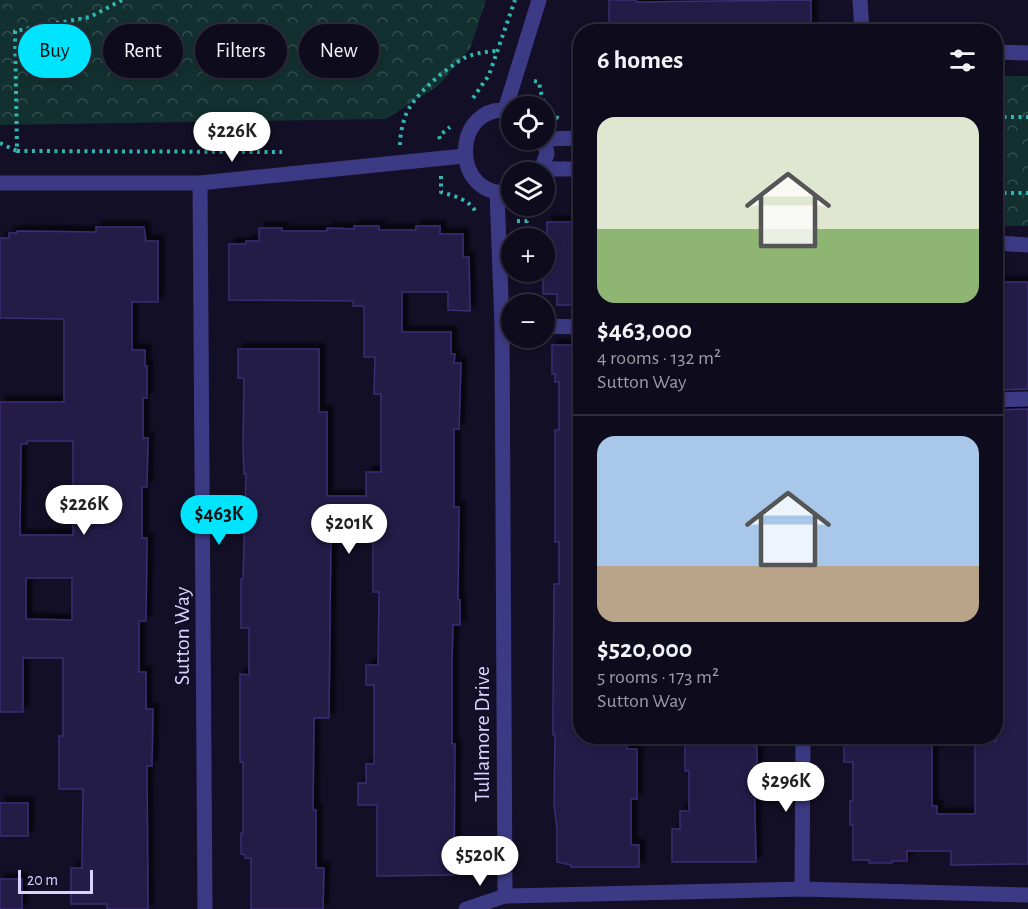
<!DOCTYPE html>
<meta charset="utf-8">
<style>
:root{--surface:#0e0b1c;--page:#1c1929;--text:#f1f3f6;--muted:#9b9ba3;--line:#2e2b3b;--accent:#00e5ff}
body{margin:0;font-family:"Alegreya Sans",sans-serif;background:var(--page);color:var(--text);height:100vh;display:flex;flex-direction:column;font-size:22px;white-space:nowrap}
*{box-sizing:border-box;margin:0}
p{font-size:20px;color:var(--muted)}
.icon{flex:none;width:33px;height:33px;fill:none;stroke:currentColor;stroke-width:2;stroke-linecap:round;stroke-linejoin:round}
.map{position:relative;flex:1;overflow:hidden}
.drawer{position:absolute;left:573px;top:24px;width:430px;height:720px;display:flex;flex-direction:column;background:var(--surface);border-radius:24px;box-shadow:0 3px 9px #0003,0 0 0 2px var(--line)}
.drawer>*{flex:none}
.guide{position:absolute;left:18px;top:24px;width:465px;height:54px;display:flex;gap:12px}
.buttons{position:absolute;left:501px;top:96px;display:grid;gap:12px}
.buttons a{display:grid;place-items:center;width:54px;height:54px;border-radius:50%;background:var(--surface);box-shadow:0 3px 9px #0003,0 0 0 2px var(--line);font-size:30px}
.scale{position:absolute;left:18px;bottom:15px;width:75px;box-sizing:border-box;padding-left:6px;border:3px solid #d9d4ff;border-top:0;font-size:16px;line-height:21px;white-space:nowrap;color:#d9d4ff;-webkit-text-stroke:4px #130f26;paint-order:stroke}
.price{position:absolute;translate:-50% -51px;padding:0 14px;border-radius:21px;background:#fff;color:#222;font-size:20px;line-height:39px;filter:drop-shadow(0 2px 3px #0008)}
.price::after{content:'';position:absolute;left:50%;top:36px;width:18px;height:14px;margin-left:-9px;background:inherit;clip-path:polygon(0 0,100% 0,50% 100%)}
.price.on{background:var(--accent);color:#111}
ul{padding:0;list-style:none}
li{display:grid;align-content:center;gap:12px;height:318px;padding:0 24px}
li+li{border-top:2px solid var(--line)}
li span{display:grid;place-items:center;height:186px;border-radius:18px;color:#555}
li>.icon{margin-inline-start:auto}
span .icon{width:108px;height:108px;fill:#fffc;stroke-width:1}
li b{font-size:26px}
h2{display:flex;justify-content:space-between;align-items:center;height:72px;padding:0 24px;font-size:26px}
.pill{padding:0 21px;border-radius:27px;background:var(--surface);box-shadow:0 3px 9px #0003,0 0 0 2px var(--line);font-size:21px;line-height:54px}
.pill.on{background:var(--accent);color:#111}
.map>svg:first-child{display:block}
.park{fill:url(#park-crowns)}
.building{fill:#241b47;stroke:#3b2d73;stroke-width:1.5;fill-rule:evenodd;filter:url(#shadow)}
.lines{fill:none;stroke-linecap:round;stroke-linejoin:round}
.path{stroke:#2fb8b0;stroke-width:4;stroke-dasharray:3 4.5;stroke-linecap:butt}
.minor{stroke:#3d3a85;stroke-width:15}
.labels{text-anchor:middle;stroke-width:4.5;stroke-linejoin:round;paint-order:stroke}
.street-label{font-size:22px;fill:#d9d4ff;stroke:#130f26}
</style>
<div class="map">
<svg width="1028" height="909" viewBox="0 0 1028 909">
<defs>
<pattern id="park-crowns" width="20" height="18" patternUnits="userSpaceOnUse" patternTransform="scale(1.5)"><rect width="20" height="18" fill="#12302f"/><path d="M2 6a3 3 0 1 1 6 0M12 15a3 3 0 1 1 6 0" fill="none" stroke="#344d4e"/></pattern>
<filter id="shadow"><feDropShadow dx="5.5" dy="-5.5" stdDeviation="1.5" flood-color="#0009"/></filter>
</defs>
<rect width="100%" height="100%" fill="#130f26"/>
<!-- park -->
<g class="park">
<polygon points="0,0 486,0 470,49 438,86 386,119 0,125"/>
<rect x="996" y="76" width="32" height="150"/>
</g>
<!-- building -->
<g class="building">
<polygon points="609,0 636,0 636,2 811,0 811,32 609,32"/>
<polygon points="547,222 580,222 580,305 557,305 557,294 543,294 543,272 547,270"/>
<polygon points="354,226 379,226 379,230 416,230 416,226 440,226 440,234 463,234 463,257 469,257 470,311 448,310 448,292 402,292 402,332 451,332 451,354 455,354 454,363 461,363 459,429 454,429 454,507 459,507 458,600 460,600 460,625 453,625 452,662 452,744 455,744 454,875 377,876 377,805 358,805 358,783 366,783 366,764 374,764 374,685 366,685 366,665 378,665 379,592 373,592 373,528 331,528 329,718 314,718 313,810 316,810 316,868 324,868 323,909 251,909 251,858 245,858 245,855 241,854 241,833 243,833 243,762 240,762 240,674 249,675 249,628 241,628 241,579 243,579 246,474 244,474 243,447 244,378 238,378 238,349 319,349 319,412 327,412 327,496 366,496 366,472 381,472 381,394 374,394 375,357 364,357 364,306 353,306 353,301 229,300 229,244 246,244 246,241 259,241 259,228 282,228 282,231 327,231 327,228 354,229"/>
<path d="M96 227H144L146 241H158V302H132V350H145V366H147V398H143V438H148L147 487H142V538H147L146 621H139V672H146V709H153L152 766H147L148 909H107V904H71V868H82L83 789H59V736H63V658H23V712H0V402H64V319L0 318V238H9V233H17V231L96 232ZM27 441H73V535H20L21 444H27ZM26 578H72V620L26 619Z"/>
<polygon points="996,282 1028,282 1028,389 996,390"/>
<polygon points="552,345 580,345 580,736 627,736 627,749 637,749 637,799 631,799 631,845 639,845 639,867 571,867 571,865 557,862 557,829 554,804 555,735 553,735 553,713 554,584 559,584 559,542 555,542 555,430 559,430 559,382 555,382 555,374 552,374"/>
<polygon points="1028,409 1028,864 951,865 951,851 907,851 907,861 892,861 892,863 869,863 869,860 853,860 853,825 850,825 850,801 853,801 853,762 844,762 844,740 851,740 851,736 874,736 874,740 932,740 932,806 937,806 937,814 975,814 975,742 996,742 996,410"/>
<polygon points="685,740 754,740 754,747 757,747 757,766 754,766 756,862 672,862 672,829 680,829 680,811 689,811 689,771 685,771"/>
<rect x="0" y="803" width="28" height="33"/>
<rect x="0" y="879" width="22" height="30"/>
</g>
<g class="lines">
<!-- path -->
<g class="path">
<polyline points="122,0 90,17 15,31 17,151 282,152"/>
<polyline points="885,32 893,32"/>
<path d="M534 81 539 82C542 99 544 109 559 119"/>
<polyline points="473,98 489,75 515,0"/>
<polyline points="996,117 1028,117"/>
<polyline points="440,139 439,136 450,127"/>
<polyline points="0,143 17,151"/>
<path d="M400 145C400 136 402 126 405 117 412 96 445 69 464 58 475 53 485 52 496 51"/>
<path d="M441 176V192C454 196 471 200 476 213"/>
<polyline points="996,193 1028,193"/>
<polyline points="544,195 555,191"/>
<polyline points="517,221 527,221 532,206"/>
</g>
<!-- minor -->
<g class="minor">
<polyline points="860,0 862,32"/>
<polyline points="996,52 1028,53"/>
<polyline points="505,110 539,0"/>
<path d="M512 111C451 100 449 201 512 192"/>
<polyline points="545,139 580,138"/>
<polyline points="543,169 580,169"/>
<polyline points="540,172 547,154 544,138"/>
<polyline points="0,183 200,183 464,156"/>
<polyline points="200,183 205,909"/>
<polyline points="497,192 502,326 505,896 802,889 1028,895"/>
<polyline points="996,243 1028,245"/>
<polyline points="544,326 580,327"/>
<polyline points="996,400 1028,399"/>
<polyline points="802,889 803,736"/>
<polyline points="466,909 505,896"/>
</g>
</g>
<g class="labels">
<!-- street labels -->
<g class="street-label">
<text transform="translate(181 636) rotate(-90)" y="8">Sutton Way</text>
<text transform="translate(481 734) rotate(-90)" y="8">Tullamore Drive</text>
</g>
</g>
</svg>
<div class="buttons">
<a><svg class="icon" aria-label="locate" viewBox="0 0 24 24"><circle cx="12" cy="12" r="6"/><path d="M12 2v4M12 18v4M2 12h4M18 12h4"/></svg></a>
<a><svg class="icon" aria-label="layers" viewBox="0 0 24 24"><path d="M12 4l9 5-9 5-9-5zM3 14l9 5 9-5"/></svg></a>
<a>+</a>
<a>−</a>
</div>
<div class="scale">20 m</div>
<b class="price" style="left:232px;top:163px">$226K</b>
<b class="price" style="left:84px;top:536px">$226K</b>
<b class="price on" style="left:219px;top:546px">$463K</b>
<b class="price" style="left:349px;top:555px">$201K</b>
<b class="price" style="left:786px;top:813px">$296K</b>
<b class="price" style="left:480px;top:887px">$520K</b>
<div class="guide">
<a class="pill on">Buy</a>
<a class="pill">Rent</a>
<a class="pill">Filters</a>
<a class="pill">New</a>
</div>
<section class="drawer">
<h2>6 homes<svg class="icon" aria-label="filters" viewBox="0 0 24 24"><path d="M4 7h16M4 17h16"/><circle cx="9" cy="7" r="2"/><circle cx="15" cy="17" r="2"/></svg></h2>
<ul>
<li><span style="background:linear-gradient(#dfe7d0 60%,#8fb573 0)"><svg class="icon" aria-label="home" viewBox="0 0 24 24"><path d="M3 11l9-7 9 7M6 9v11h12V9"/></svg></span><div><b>$463,000</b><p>4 rooms · 132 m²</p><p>Sutton Way</p></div></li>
<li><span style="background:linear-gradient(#a9c7e8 70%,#b9a48a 0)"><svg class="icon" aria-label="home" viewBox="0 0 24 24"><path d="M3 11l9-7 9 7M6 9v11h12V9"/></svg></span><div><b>$520,000</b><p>5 rooms · 173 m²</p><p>Sutton Way</p></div></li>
</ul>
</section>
</div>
